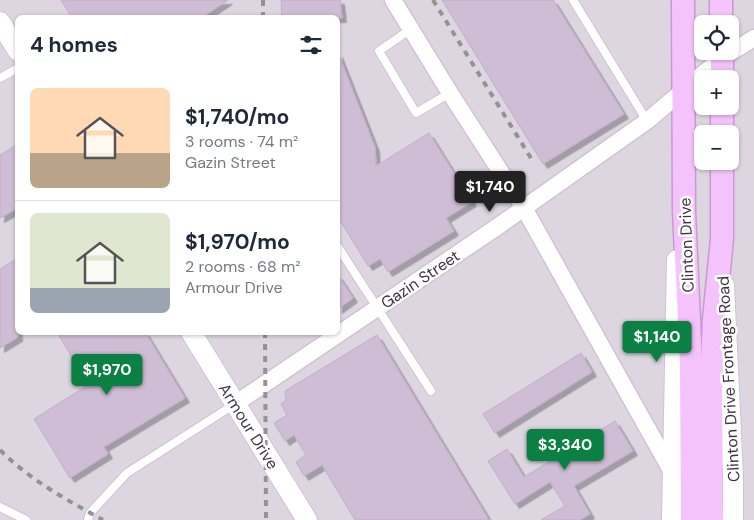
<!DOCTYPE html>
<meta charset="utf-8">
<style>
:root{--surface:#fff;--page:#f2f2f3;--text:#1f2937;--muted:#747a83;--line:#e0e1e3;--accent:#0b8043}
body{margin:0;font-family:"DM Sans",sans-serif;background:var(--page);color:var(--text);height:100vh;display:flex;flex-direction:column;font-size:19px;white-space:nowrap}
*{box-sizing:border-box;margin:0}
p{font-size:16px;color:var(--muted)}
.icon{flex:none;width:28px;height:28px;fill:none;stroke:currentColor;stroke-width:2;stroke-linecap:round;stroke-linejoin:round}
.map{position:relative;flex:1;overflow:hidden}
.details{position:absolute;left:15px;top:15px;width:325px;height:320px;display:flex;flex-direction:column;background:var(--surface);border-radius:8px;box-shadow:0 1px 4px #0004}
.details>*{flex:none}
.fabs{position:absolute;left:694px;top:15px;display:grid;gap:10px}
.fabs a{display:grid;place-items:center;width:45px;height:45px;border-radius:8px;background:var(--surface);box-shadow:0 1px 4px #0004;font-size:25px}
.price{position:absolute;translate:-50% -42px;padding:0 11px;border-radius:5px;background:var(--accent);color:#fff;font-size:16px;line-height:32px;filter:drop-shadow(0 1px 2px #0008)}
.price::after{content:'';position:absolute;left:50%;top:30px;width:15px;height:11px;margin-left:-8px;background:inherit;clip-path:polygon(0 0,100% 0,50% 100%)}
.price.active{background:#222;color:#fff}
ul{padding:0;list-style:none}
li{display:flex;align-items:center;gap:15px;height:125px;padding:0 15px}
li+li{border-top:1px solid var(--line)}
li span{display:grid;place-items:center;flex:none;width:140px;height:100px;border-radius:8px;color:#555}
li>.icon{margin-inline-start:auto}
span .icon{width:60px;height:60px;fill:#fffc;stroke-width:1}
li b{font-size:21px}
h2{display:flex;justify-content:space-between;align-items:center;height:60px;padding:0 15px;font-size:21px}
.map>svg:first-child{display:block}
.industrial{fill:#ddd6e0;fill-rule:evenodd}
.building{fill:#cfbdd5;stroke:#c4adcc;filter:url(#shadow)}
.lines{fill:none;stroke-linecap:round;stroke-linejoin:round}
.service-casing{stroke:#d2c1d7;stroke-width:10}
.minor-casing{stroke:#d2c1d7;stroke-width:19}
.tertiary-casing{stroke:#d2c1d7;stroke-width:22}
.secondary-casing{stroke:#ca98d2;stroke-width:25}
.service{stroke:#fff;stroke-width:8}
.minor{stroke:#fff;stroke-width:16}
.tertiary{stroke:#fff;stroke-width:20}
.secondary{stroke:#f5c3fc;stroke-width:22}
.rail{stroke:#939393;stroke-width:4;stroke-dasharray:6 6;stroke-linecap:butt}
.labels{text-anchor:middle;stroke-width:5;stroke-linejoin:round;paint-order:stroke}
.street-label{font-size:16px;fill:#3f3443;stroke:#fff}
</style>
<div class="map">
<svg width="754" height="520" viewBox="0 0 754 520">
<defs>
<filter id="shadow"><feDropShadow dx="4.5" dy="4.5" stdDeviation="0" flood-color="#0004"/></filter>
</defs>
<rect width="100%" height="100%" fill="#efe4f1"/>
<!-- industrial -->
<path class="industrial" d="M0 0H754V520H0ZM18 18H338V332H18ZM702 24H730V51H702ZM702 79H730V106H702ZM702 134H730V161H702Z"/>
<!-- building -->
<g class="building">
<polygon points="61,0 228,0 201,18 72,18"/>
<polygon points="281,0 340,0 342,18 282,18"/>
<polygon points="442,0 553,0 624,114 543,164"/>
<polygon points="338,53 375,147 376,166 429,133 472,202 446,218 454,231 388,272 380,259 368,266 338,217"/>
<polygon points="18,144 18,208 0,218 0,155"/>
<polygon points="18,258 18,337 0,348 0,269"/>
<polygon points="338,275 353,298 338,309"/>
<polygon points="57,332 145,332 185,398 104,447 108,454 70,478 34,419 88,385"/>
<polygon points="377,335 489,520 355,520 322,465 304,476 296,462 306,455 294,435 285,441 274,423 287,415 281,404 286,400 285,391"/>
<polygon points="581,353 592,372 495,433 483,414"/>
<polygon points="615,421 633,451 574,486 590,514 580,520 541,520 565,506 550,482 515,504 488,461 507,449 524,477"/>
</g>
<g class="lines">
<!-- service casing -->
<g class="service-casing">
<g id="service">
<polyline points="573,0 647,121"/>
<polyline points="411,29 379,51 416,113 450,93"/>
<polyline points="0,78 18,68"/>
<polyline points="338,247 431,391"/>
<polyline points="0,507 26,520"/>
<polyline points="88,520 90,513 127,473 235,404"/>
</g>
</g>
<!-- minor casing -->
<g class="minor-casing">
<g id="minor">
<polyline points="393,0 450,93 524,208 672,472"/>
<polyline points="235,404 497,227 647,121 722,58 754,38"/>
</g>
</g>
<!-- tertiary casing -->
<g class="tertiary-casing">
<g id="tertiary">
<polyline points="0,22 18,51"/>
<polyline points="724,285 733,477 733,520"/>
<polyline points="191,332 307,520"/>
<polyline points="672,520 677,260"/>
</g>
</g>
<!-- secondary casing -->
<g class="secondary-casing">
<g id="secondary">
<polyline points="683,0 684,211 691,364 692,520"/>
<polyline points="721,0 721,24"/>
<polyline points="722,51 722,79"/>
<polyline points="722,134 722,106"/>
<polyline points="712,520 711,390 714,319 722,239 722,161"/>
</g>
</g>
<!-- service -->
<use href="#service" class="service"/>
<!-- minor -->
<use href="#minor" class="minor"/>
<!-- tertiary -->
<use href="#tertiary" class="tertiary"/>
<!-- secondary -->
<use href="#secondary" class="secondary"/>
<!-- rail -->
<g class="rail">
<polyline points="263,0 263,18"/>
<polyline points="433,0 534,163"/>
<polyline points="265,332 266,520"/>
<path d="M0 450C30 480 67 500 103 520"/>
</g>
</g>
<g class="labels">
<!-- street labels -->
<g class="street-label">
<text transform="translate(686 245) rotate(-92)" y="6">Clinton Drive</text>
<text transform="translate(420 279) rotate(-34)" y="6">Gazin Street</text>
<text transform="translate(728 379) rotate(-93)" y="6">Clinton Drive Frontage Road</text>
<text transform="translate(249 426) rotate(58)" y="6">Armour Drive</text>
</g>
</g>
</svg>
<div class="fabs">
<a><svg class="icon" aria-label="locate" viewBox="0 0 24 24"><circle cx="12" cy="12" r="6"/><path d="M12 2v4M12 18v4M2 12h4M18 12h4"/></svg></a>
<a>+</a>
<a>−</a>
</div>
<b class="price active" style="left:490px;top:213px">$1,740</b>
<b class="price" style="left:657px;top:363px">$1,140</b>
<b class="price" style="left:107px;top:396px">$1,970</b>
<b class="price" style="left:565px;top:471px">$3,340</b>
<section class="details">
<h2>4 homes<svg class="icon" aria-label="filters" viewBox="0 0 24 24"><path d="M4 7h16M4 17h16"/><circle cx="9" cy="7" r="2"/><circle cx="15" cy="17" r="2"/></svg></h2>
<ul>
<li><span style="background:linear-gradient(#ffd9b3 65%,#b9a48a 0)"><svg class="icon" aria-label="home" viewBox="0 0 24 24"><path d="M3 11l9-7 9 7M6 9v11h12V9"/></svg></span><div><b>$1,740/mo</b><p>3 rooms · 74 m²</p><p>Gazin Street</p></div></li>
<li><span style="background:linear-gradient(#dfe7d0 75%,#9aa5b1 0)"><svg class="icon" aria-label="home" viewBox="0 0 24 24"><path d="M3 11l9-7 9 7M6 9v11h12V9"/></svg></span><div><b>$1,970/mo</b><p>2 rooms · 68 m²</p><p>Armour Drive</p></div></li>
</ul>
</section>
</div>
